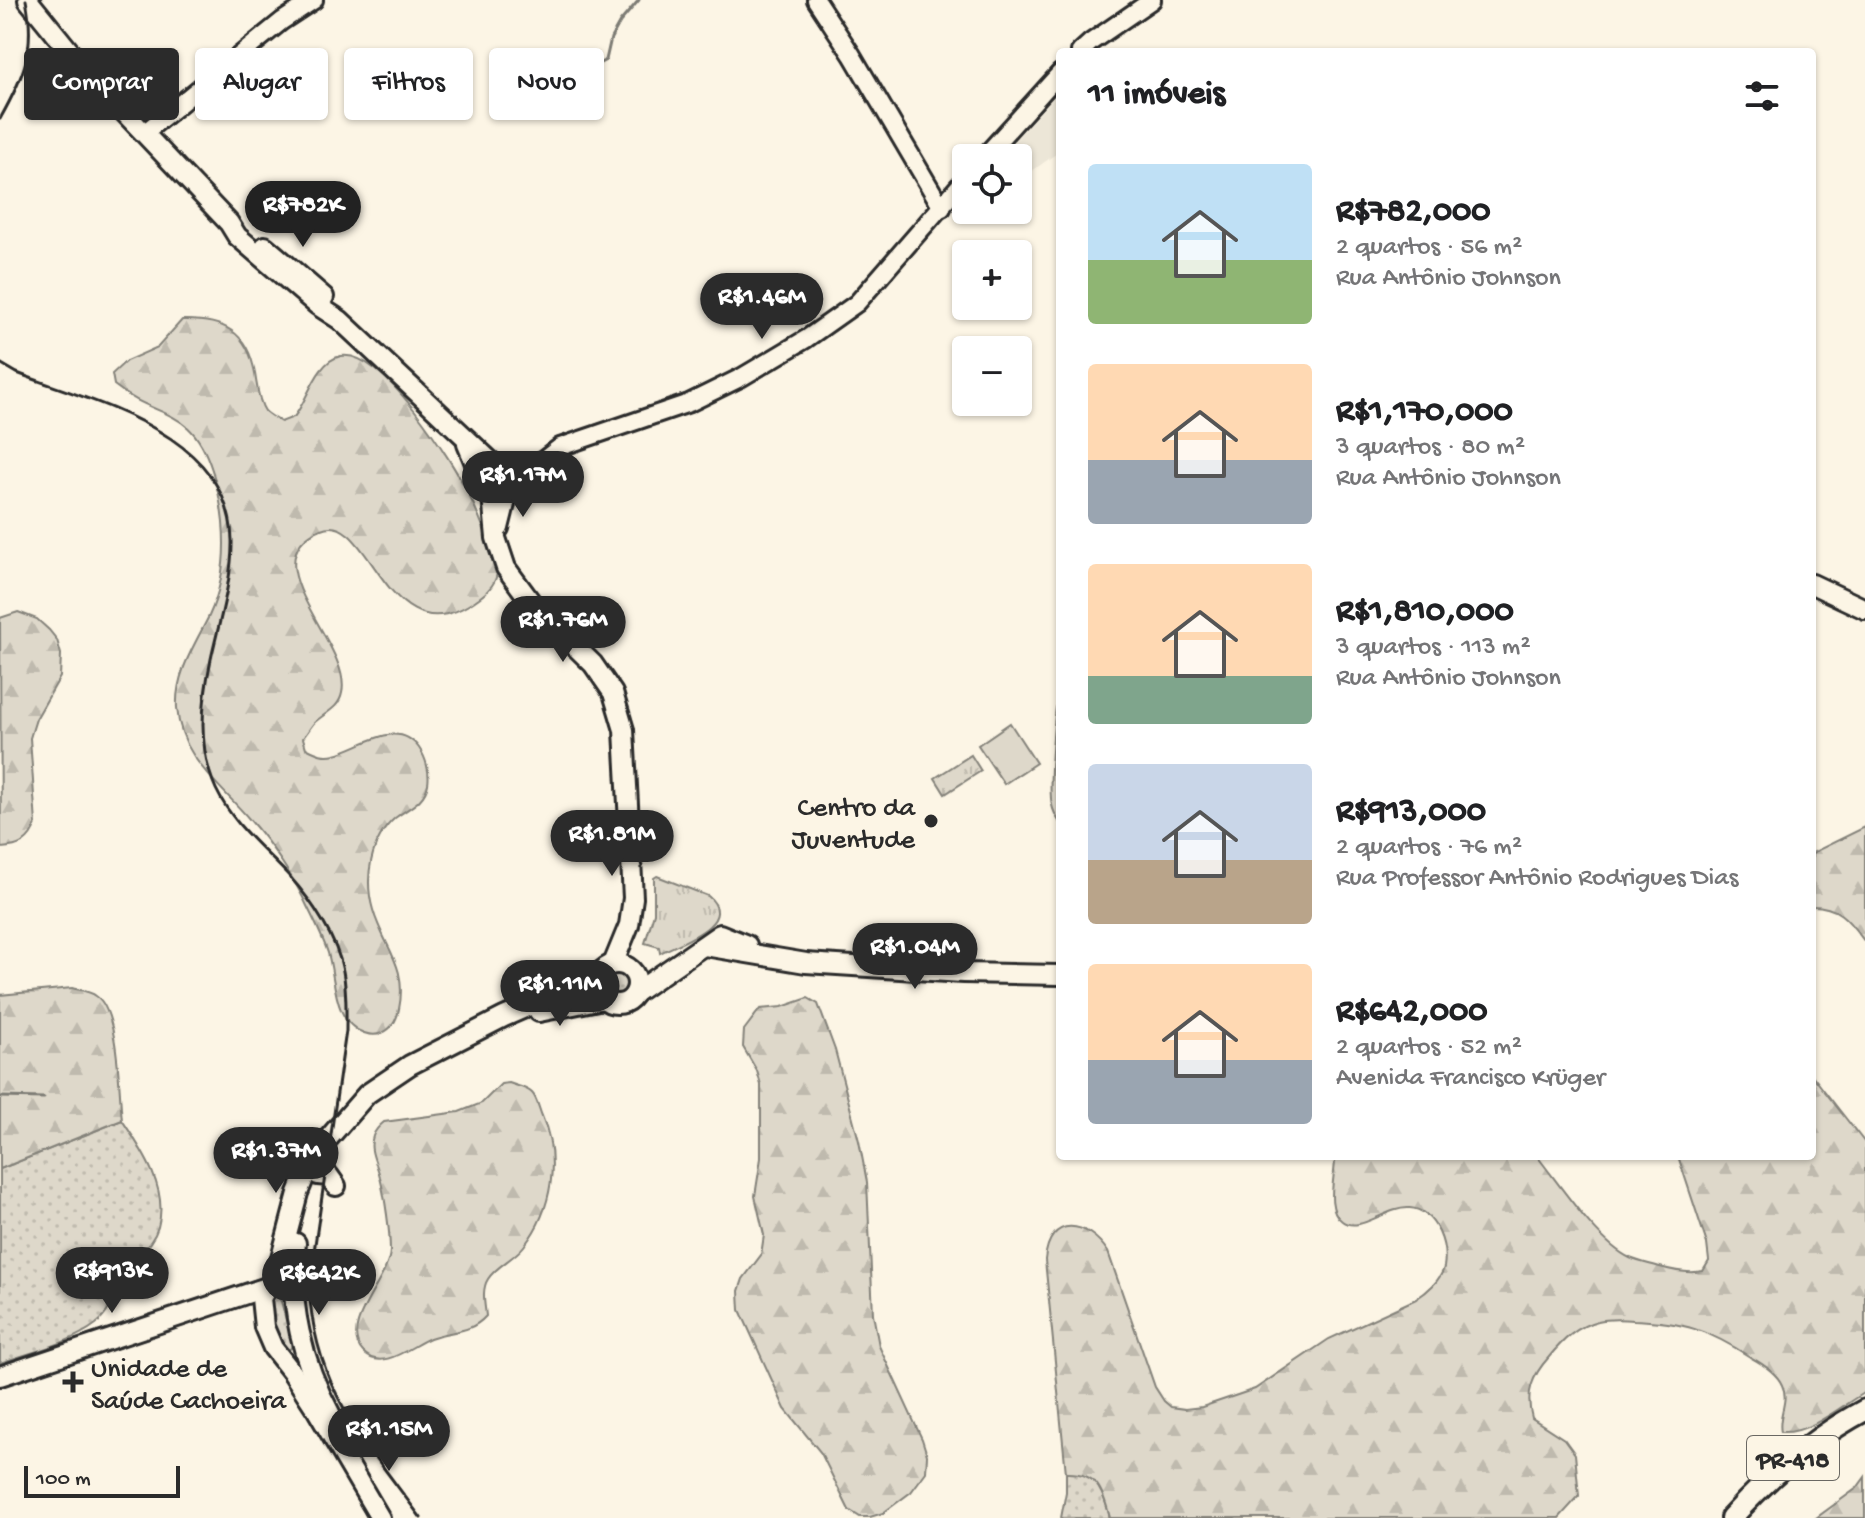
<!DOCTYPE html>
<html lang="pt">
<meta charset="utf-8">
<style>
:root{--surface:#fff;--page:#f2f2f2;--text:#202124;--muted:#757577;--accent:#2b2b2b}
body{margin:0;font-family:"Gochi Hand",sans-serif;background:var(--page);color:var(--text);height:100vh;display:flex;flex-direction:column;font-size:30px;white-space:nowrap}
*{box-sizing:border-box;margin:0}
p{font-size:26px;color:var(--muted)}
.icon{flex:none;width:44px;height:44px;fill:none;stroke:currentColor;stroke-width:2;stroke-linecap:round;stroke-linejoin:round}
.map{position:relative;flex:1;overflow:hidden}
.drawer{position:absolute;left:1056px;top:48px;width:760px;height:1112px;display:flex;flex-direction:column;background:var(--surface);border-radius:8px;box-shadow:0 2px 6px #0004}
.drawer>*{flex:none}
.banner{position:absolute;left:24px;top:48px;width:760px;height:72px;display:flex;gap:16px}
.controls{position:absolute;left:952px;top:144px;display:grid;gap:16px}
.controls a{display:grid;place-items:center;width:80px;height:80px;border-radius:8px;background:var(--surface);box-shadow:0 2px 6px #0004;font-size:40px}
.scale{position:absolute;left:24px;bottom:20px;width:156px;box-sizing:border-box;padding-left:8px;border:4px solid #2b2b2b;border-top:0;font-size:22px;line-height:28px;white-space:nowrap;color:#2b2b2b;-webkit-text-stroke:6px #fcf5e5;paint-order:stroke}
.price{position:absolute;translate:-50% -68px;padding:0 18px;border-radius:28px;background:var(--accent);color:#fff;font-size:26px;line-height:52px;filter:drop-shadow(0 2px 4px #0008)}
.price::after{content:'';position:absolute;left:50%;top:48px;width:24px;height:18px;margin-left:-12px;background:inherit;clip-path:polygon(0 0,100% 0,50% 100%)}
.price.current{background:#222;color:#fff}
ul{padding:0;list-style:none}
li{display:flex;align-items:center;gap:24px;height:200px;padding:0 32px}
li span{display:grid;place-items:center;flex:none;width:224px;height:160px;border-radius:8px;color:#555}
li>.icon{margin-inline-start:auto}
span .icon{width:96px;height:96px;fill:#fffc;stroke-width:1}
li b{font-size:34px}
h2{display:flex;justify-content:space-between;align-items:center;height:96px;padding:0 32px;font-size:34px}
.chip{padding:0 28px;border-radius:8px;background:var(--surface);box-shadow:0 2px 6px #0004;font-size:28px;line-height:72px}
.chip.current{background:var(--accent);color:#fff}
.map>svg:first-child{display:block}
.built{fill:#ece6d7}
.grass{fill:url(#grass-dots);stroke:#84827a;stroke-width:2}
.forest{fill:url(#forest-firs);stroke:#84827a;stroke-width:2}
.park{fill:url(#park-tufts);stroke:#84827a;stroke-width:2}
.garden{fill:#ded8ca;stroke:#84827a;stroke-width:2}
.lines{fill:none;stroke-linecap:round;stroke-linejoin:round}
.stream{stroke:#7d7b74;stroke-width:3}
.tertiary-casing{stroke:#2b2b2b;stroke-width:22}
.secondary-casing{stroke:#2b2b2b;stroke-width:24}
.trunk-casing{stroke:#2b2b2b;stroke-width:26}
.tertiary{stroke:#fcf5e5;stroke-width:16}
.secondary{stroke:#fcf5e5;stroke-width:18}
.trunk{stroke:#fcf5e5;stroke-width:20}
.rail{stroke:#2b2b2b;stroke-width:3}
.poi-dot{fill:#2b2b2b;stroke:#fcf5e5;stroke-width:3}
.labels{text-anchor:middle;stroke-width:8;stroke-linejoin:round;paint-order:stroke}
.shield{fill:#fcf5e5;stroke:#6a6863;stroke-width:2}
.shield-label{font-size:26px;font-weight:bold;fill:#2b2b2b}
.poi-label{font-size:28px;fill:#2b2b2b;stroke:#fcf5e5;text-anchor:end}
</style>
<div class="map">
<svg width="1865" height="1518" viewBox="0 0 1865 1518">
<defs>
<pattern id="grass-dots" width="8" height="8" patternUnits="userSpaceOnUse" patternTransform="scale(2)"><rect width="8" height="8" fill="#ded8ca"/><path d="M2 2h.1M6 6h.1" fill="none" stroke="#bfbaae" stroke-width="1.8" stroke-linecap="round"/></pattern>
<pattern id="forest-firs" width="22" height="20" patternUnits="userSpaceOnUse" patternTransform="scale(2)"><rect width="22" height="20" fill="#ded8ca"/><path d="M5 1l3.5 6h-7zM16 11l3.5 6h-7z" fill="#bfbaae"/></pattern>
<pattern id="park-tufts" width="24" height="20" patternUnits="userSpaceOnUse" patternTransform="scale(2)"><rect width="24" height="20" fill="#ded8ca"/><path d="M3 7l-1-3M5 7V3M7 7l1-3M15 17l-1-3M17 17v-4M19 17l1-3" fill="none" stroke="#bfbaae"/></pattern>
</defs>
<rect width="100%" height="100%" fill="#fcf5e5"/>
<filter id="ink" filterUnits="userSpaceOnUse"><feTurbulence type="fractalNoise" baseFrequency=".0125" numOctaves="2"/><feDisplacementMap in="SourceGraphic" scale="16" xChannelSelector="R" yChannelSelector="G"/><feConvolveMatrix kernelMatrix="1 2 1 2 8 2 1 2 1" color-interpolation-filters="sRGB"/></filter>
<g filter="url(#ink)">
<!-- built -->
<polygon class="built" points="1060,91 1060,151 1018,181 1018,158 999,158"/>
<!-- grass -->
<g class="grass">
<circle cx="617" cy="985" r="14"/>
<path d="M122 1120C142 1150 169 1189 158 1227 153 1244 136 1257 127 1272 117 1288 112 1312 96 1324 70 1344 31 1352 0 1363V1169Z"/>
<polygon points="271,1297 277,1297 281,1301 292,1343 291,1348 286,1351 280,1348 266,1305"/>
<path d="M1081 1472C1099 1479 1106 1500 1110 1518H1061L1066 1492V1473Z"/>
</g>
<!-- forest -->
<g class="forest">
<path d="M182 320C223 319 248 331 255 374 257 385 258 401 265 411 269 415 276 419 281 422L294 417C308 400 316 361 341 356 383 349 453 462 469 495 481 519 490 543 497 569 498 581 488 592 479 598 386 667 372 507 321 529 246 560 353 645 342 693 339 709 324 713 314 723 310 728 307 733 303 738L306 748C316 753 323 757 335 754 361 748 397 717 419 748 426 758 430 772 428 784 425 802 408 808 395 818 370 840 364 879 373 910 384 948 408 965 399 1009 397 1019 392 1029 382 1033 376 1036 370 1035 364 1033 333 1022 336 981 328 953 323 938 315 922 308 908 295 879 270 843 250 820 220 784 181 759 177 708 175 674 194 646 209 616 230 571 227 517 212 470 191 404 158 421 114 385L112 374 126 361 158 347Z"/>
<path d="M18 612 37 619 49 630 57 640 61 654 60 677 36 719 30 738 36 824C30 842 20 847 1 848L0 618Z"/>
<path d="M1060 689V823C1057 818 1053 811 1052 805 1048 790 1054 704 1060 689Z"/>
<path d="M1865 827V942C1849 921 1840 906 1812 906V853Z"/>
<path d="M72 988C79 990 90 991 96 996 119 1010 119 1094 122 1120L0 1169V995Z"/>
<polygon points="808,998 818,1004 835,1050 859,1141 867,1182 873,1314 879,1346 922,1439 927,1455 926,1472 911,1492 883,1513 870,1517 860,1517 849,1510 821,1453 785,1409 740,1310 739,1291 743,1279 761,1255 764,1235 755,1196 761,1158 761,1085 757,1071 743,1047 744,1030 760,1009 782,1007"/>
<path d="M1812 1075 1865 1143V1392C1841 1406 1810 1434 1781 1432 1777 1416 1790 1401 1782 1385 1777 1373 1761 1363 1750 1357 1709 1330 1683 1322 1634 1320 1622 1319 1610 1318 1598 1321 1577 1326 1562 1341 1549 1357 1532 1376 1525 1393 1532 1418L1564 1439 1575 1454 1579 1496 1559 1518H1110C1103 1490 1097 1472 1066 1473L1045 1260C1049 1214 1087 1220 1108 1252L1155 1387 1164 1401 1171 1407 1185 1409 1202 1407 1255 1389 1329 1339 1416 1299C1427 1292 1441 1280 1444 1267 1446 1255 1444 1243 1439 1232 1410 1175 1367 1240 1342 1221 1324 1208 1336 1175 1335 1156H1537C1560 1185 1598 1243 1630 1258 1639 1262 1650 1264 1660 1267 1674 1271 1689 1274 1703 1271L1709 1261 1707 1244 1678 1156H1812Z"/>
<path d="M509 1083C516 1086 526 1087 532 1093 537 1098 539 1109 542 1116 560 1158 553 1209 524 1246 514 1259 496 1266 488 1279 481 1290 485 1305 486 1316 470 1334 451 1330 430 1338 412 1345 382 1373 363 1352 338 1326 389 1280 390 1251 390 1231 385 1197 380 1177 377 1163 368 1151 373 1136 375 1130 379 1126 384 1122L459 1112 482 1103 501 1084Z"/>
<polygon points="1865,1477 1865,1518 1816,1518 1857,1488"/>
</g>
<!-- park -->
<g class="park">
<polygon points="971,755 981,771 945,794 935,778"/>
<path d="M657 876 708 896C740 923 679 943 660 953L659 947 645 943 654 913V878Z"/>
</g>
<!-- garden -->
<polygon class="garden" points="1010,723 1036,763 1004,784 978,745"/>
<g class="lines">
<!-- stream -->
<g class="stream">
<polyline points="573,82 585,71 606,60 611,38 620,22 639,0"/>
<polyline points="0,1097 44,1098"/>
</g>
<!-- tertiary casing -->
<g class="tertiary-casing">
<g id="tertiary">
<polyline points="816,0 852,55 942,208"/>
<polyline points="1080,52 1091,42 1152,0"/>
<polyline points="144,133 282,21 314,0"/>
<polyline points="983,158 1060,73"/>
<polyline points="511,485 560,447 689,403 742,377 806,339 857,303 966,178"/>
</g>
</g>
<!-- secondary casing -->
<g class="secondary-casing">
<g id="secondary">
<polyline points="28,0 88,74 229,223 237,236 317,305 340,320 500,470"/>
<polyline points="265,246 324,297"/>
<polyline points="467,444 485,487 492,495 496,538 506,568 534,606 593,664 613,693 624,730 633,898 629,925 613,964"/>
<polyline points="491,472 502,471 511,480 499,528"/>
<polyline points="1812,584 1865,609"/>
<polyline points="705,946 806,963 963,973 1060,975"/>
<circle cx="617" cy="984" r="20"/>
<polyline points="635,993 720,934 747,945"/>
<polyline points="539,1012 603,999"/>
<polyline points="318,1175 329,1176 336,1186"/>
<path d="M296 1243C287 1302 303 1364 331 1415"/>
<polyline points="0,1376 273,1285"/>
<polyline points="380,1518 316,1409 292,1372 273,1348 264,1327 261,1298 277,1273 298,1193 313,1156 367,1094 410,1065 504,1017 598,976"/>
</g>
</g>
<!-- trunk casing -->
<g class="trunk-casing">
<path id="trunk" d="M1731 1518C1769 1476 1814 1437 1865 1410"/>
</g>
<!-- tertiary -->
<use href="#tertiary" class="tertiary"/>
<!-- secondary -->
<use href="#secondary" class="secondary"/>
<!-- trunk -->
<use href="#trunk" class="trunk"/>
<!-- rail -->
<g class="rail">
<path d="M0 119C24 76 36 49 26 0"/>
<path d="M0 363 17 373C98 404 229 433 232 540 233 576 219 623 211 659 202 702 197 747 216 789 233 825 264 849 290 877 312 901 337 939 343 971 347 991 346 1011 346 1031L309 1286C314 1388 364 1440 421 1518"/>
</g>
</g>
</g>
<!-- markers -->
<g class="poi-dot">
<circle cx="931" cy="821" r="8"/>
<path d="M69 1370h8v8h8v8h-8v8h-8v-8h-8v-8h8z"/>
</g>
<g class="labels">
<!-- shield labels -->
<rect class="shield" x="1747" y="1436" width="92" height="44" rx="6"/>
<g class="shield-label">
<text x="1793" y="1467">PR-418</text>
</g>
<!-- poi labels -->
<g class="poi-label">
<text x="915" y="815">Centro da<tspan x="915" dy="32">Juventude</tspan></text>
<text x="91" y="1376" text-anchor="start">Unidade de<tspan x="91" dy="32">Saúde Cachoeira</tspan></text>
</g>
</g>
</svg>
<div class="controls">
<a><svg class="icon" aria-label="locate" viewBox="0 0 24 24"><circle cx="12" cy="12" r="6"/><path d="M12 2v4M12 18v4M2 12h4M18 12h4"/></svg></a>
<a>+</a>
<a>−</a>
</div>
<div class="scale">100 m</div>
<b class="price current" style="left:303px;top:249px">R$782K</b>
<b class="price" style="left:762px;top:341px">R$1.46M</b>
<b class="price" style="left:523px;top:519px">R$1.17M</b>
<b class="price" style="left:563px;top:664px">R$1.76M</b>
<b class="price" style="left:612px;top:878px">R$1.81M</b>
<b class="price" style="left:915px;top:991px">R$1.04M</b>
<b class="price" style="left:560px;top:1028px">R$1.11M</b>
<b class="price" style="left:276px;top:1195px">R$1.37M</b>
<b class="price" style="left:112px;top:1315px">R$913K</b>
<b class="price" style="left:319px;top:1317px">R$642K</b>
<b class="price" style="left:389px;top:1473px">R$1.15M</b>
<div class="banner">
<a class="chip current">Comprar</a>
<a class="chip">Alugar</a>
<a class="chip">Filtros</a>
<a class="chip">Novo</a>
</div>
<section class="drawer">
<h2>11 imóveis<svg class="icon" aria-label="filters" viewBox="0 0 24 24"><path d="M4 7h16M4 17h16"/><circle cx="9" cy="7" r="2"/><circle cx="15" cy="17" r="2"/></svg></h2>
<ul>
<li><span style="background:linear-gradient(#bfe0f5 60%,#8fb573 0)"><svg class="icon" aria-label="home" viewBox="0 0 24 24"><path d="M3 11l9-7 9 7M6 9v11h12V9"/></svg></span><div><b>R$782,000</b><p>2 quartos · 56 m²</p><p>Rua Antônio Johnson</p></div></li>
<li><span style="background:linear-gradient(#ffd9b3 60%,#9aa5b1 0)"><svg class="icon" aria-label="home" viewBox="0 0 24 24"><path d="M3 11l9-7 9 7M6 9v11h12V9"/></svg></span><div><b>R$1,170,000</b><p>3 quartos · 80 m²</p><p>Rua Antônio Johnson</p></div></li>
<li><span style="background:linear-gradient(#ffd9b3 70%,#7fa58c 0)"><svg class="icon" aria-label="home" viewBox="0 0 24 24"><path d="M3 11l9-7 9 7M6 9v11h12V9"/></svg></span><div><b>R$1,810,000</b><p>3 quartos · 113 m²</p><p>Rua Antônio Johnson</p></div></li>
<li><span style="background:linear-gradient(#c9d6e8 60%,#b9a48a 0)"><svg class="icon" aria-label="home" viewBox="0 0 24 24"><path d="M3 11l9-7 9 7M6 9v11h12V9"/></svg></span><div><b>R$913,000</b><p>2 quartos · 76 m²</p><p>Rua Professor Antônio Rodrigues Dias</p></div></li>
<li><span style="background:linear-gradient(#ffd9b3 60%,#9aa5b1 0)"><svg class="icon" aria-label="home" viewBox="0 0 24 24"><path d="M3 11l9-7 9 7M6 9v11h12V9"/></svg></span><div><b>R$642,000</b><p>2 quartos · 52 m²</p><p>Avenida Francisco Krüger</p></div></li>
</ul>
</section>
</div>
